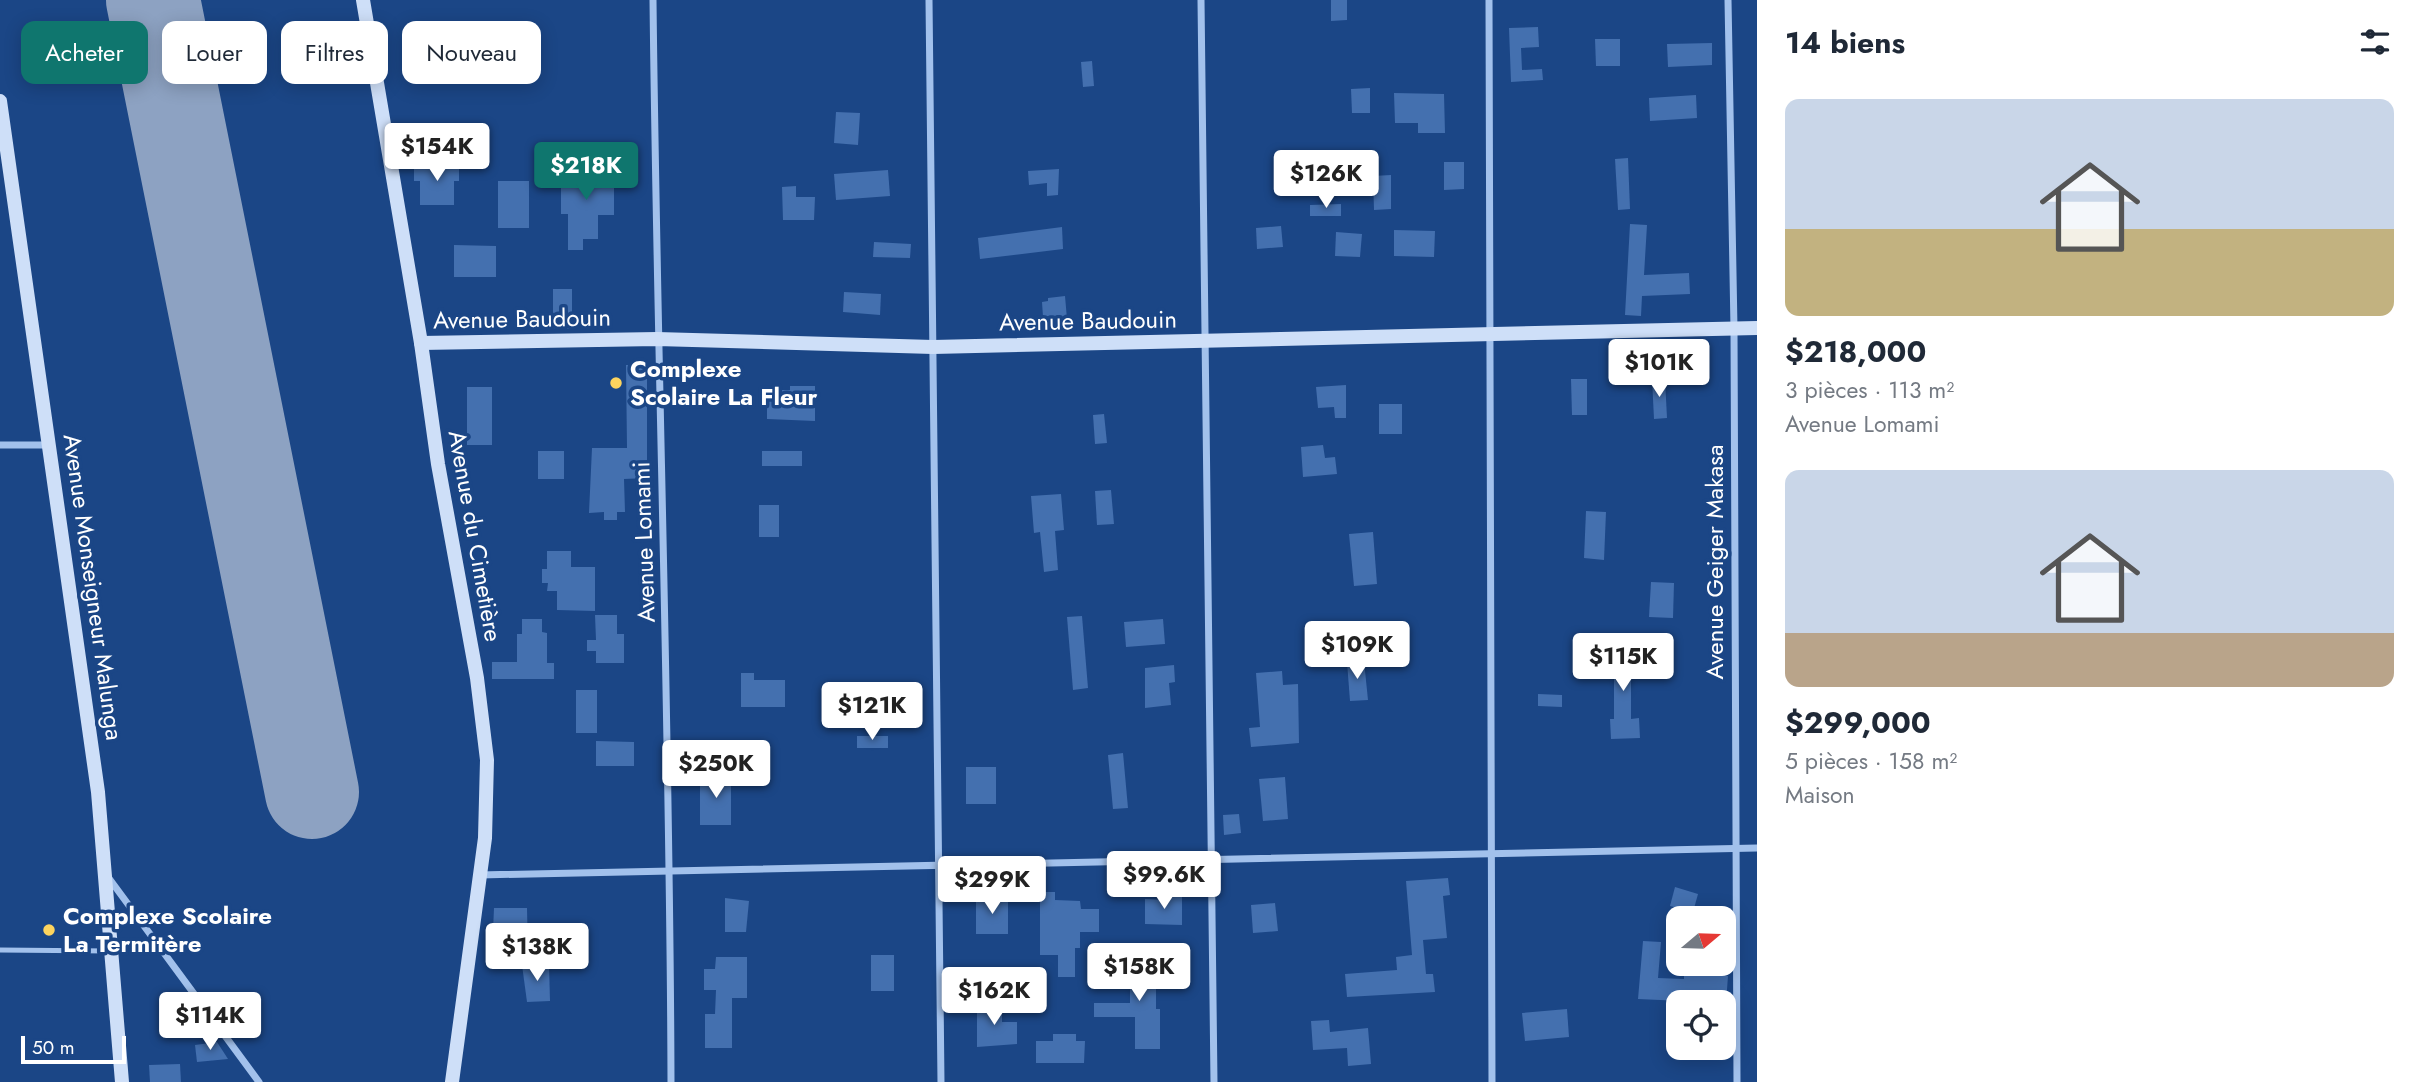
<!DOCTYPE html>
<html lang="fr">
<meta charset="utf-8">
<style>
:root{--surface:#fff;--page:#f6f6f7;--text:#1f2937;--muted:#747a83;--accent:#0f766e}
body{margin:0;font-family:Jost,sans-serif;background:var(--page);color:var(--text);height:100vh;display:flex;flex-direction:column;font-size:26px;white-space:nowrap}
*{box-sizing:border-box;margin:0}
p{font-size:23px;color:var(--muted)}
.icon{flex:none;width:38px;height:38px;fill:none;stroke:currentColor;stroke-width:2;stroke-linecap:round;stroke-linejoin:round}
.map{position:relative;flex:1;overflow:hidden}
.side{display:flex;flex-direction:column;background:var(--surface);width:665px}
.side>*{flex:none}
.guide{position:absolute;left:21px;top:21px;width:665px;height:63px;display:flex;gap:14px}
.needle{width:46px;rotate:71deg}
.tools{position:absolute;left:1666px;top:906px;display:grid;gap:14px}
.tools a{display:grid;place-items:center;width:70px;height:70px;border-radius:14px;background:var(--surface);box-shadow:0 4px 18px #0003;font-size:35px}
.scale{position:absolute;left:21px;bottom:18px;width:105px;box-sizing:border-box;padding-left:7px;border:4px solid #fff;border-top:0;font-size:19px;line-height:24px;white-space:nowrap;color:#fff;-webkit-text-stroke:5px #1b4686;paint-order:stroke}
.price{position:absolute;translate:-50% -60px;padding:0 16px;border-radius:7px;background:#fff;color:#222;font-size:23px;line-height:46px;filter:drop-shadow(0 2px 4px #0008)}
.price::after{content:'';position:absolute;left:50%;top:42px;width:21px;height:16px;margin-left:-10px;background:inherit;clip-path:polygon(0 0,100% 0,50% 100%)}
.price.selected{background:var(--accent);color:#fff}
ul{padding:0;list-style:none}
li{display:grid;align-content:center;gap:14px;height:371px;padding:0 28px}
li span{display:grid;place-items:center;height:217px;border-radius:14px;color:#555}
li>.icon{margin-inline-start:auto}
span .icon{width:126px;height:126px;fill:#fffc;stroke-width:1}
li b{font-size:30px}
h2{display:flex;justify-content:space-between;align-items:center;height:84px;padding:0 28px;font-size:30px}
.chip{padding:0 24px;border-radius:14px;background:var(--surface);box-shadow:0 4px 18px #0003;font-size:24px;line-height:63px}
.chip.selected{background:var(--accent);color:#fff}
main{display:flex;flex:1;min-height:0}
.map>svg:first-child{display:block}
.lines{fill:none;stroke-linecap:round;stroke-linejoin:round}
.runway{stroke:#8da2c2;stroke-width:94}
.building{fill:#4470af}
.lane{stroke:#a2c1ec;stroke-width:5}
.street{stroke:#a2c1ec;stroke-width:7}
.secondary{stroke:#cedff8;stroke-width:14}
.poi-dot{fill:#fdd45e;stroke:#1b4686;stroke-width:2.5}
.labels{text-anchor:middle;stroke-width:7;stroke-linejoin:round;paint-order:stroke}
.street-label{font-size:24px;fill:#fff;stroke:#1b4686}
.poi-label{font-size:24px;font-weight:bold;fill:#fff;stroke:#1b4686;text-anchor:start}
</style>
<main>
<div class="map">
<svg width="1757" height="1082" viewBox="0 0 1757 1082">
<rect width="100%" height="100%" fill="#1b4686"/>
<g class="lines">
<!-- runway -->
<polyline class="runway" points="153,0 312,792"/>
</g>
<!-- building -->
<g class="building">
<polygon points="1331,0 1347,0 1347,20 1331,21"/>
<polygon points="1538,27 1539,47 1521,48 1522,70 1542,69 1543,80 1511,82 1509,28"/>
<polygon points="1595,39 1620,39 1620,66 1596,66"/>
<polygon points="1712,43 1712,65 1668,67 1667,44"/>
<polygon points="1092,61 1094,86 1083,87 1081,62"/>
<polygon points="1370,88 1370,113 1352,113 1351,89"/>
<polygon points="1394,93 1444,94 1445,133 1418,133 1418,123 1395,123"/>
<polygon points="1696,95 1697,118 1650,121 1649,98"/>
<polygon points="836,112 860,113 858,145 834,143"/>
<polygon points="1628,158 1630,209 1618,210 1615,159"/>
<polygon points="1444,162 1464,162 1464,189 1444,190"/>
<polygon points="414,164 459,164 459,181 454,181 454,205 420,205 420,181 414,181"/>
<polygon points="561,168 614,171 614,215 598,215 598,239 583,239 583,250 568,250 568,214 561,214"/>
<polygon points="1059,169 1058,195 1047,196 1047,183 1029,185 1028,171"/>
<polygon points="888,170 890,196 836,200 834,174"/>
<polygon points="1391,175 1391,209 1374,210 1373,176"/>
<rect x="498" y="181" width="31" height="47"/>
<polygon points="796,186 796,197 815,197 814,220 783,220 782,187"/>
<polygon points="1341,204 1341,216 1310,216 1310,205"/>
<polygon points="1630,224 1647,225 1644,275 1689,273 1690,294 1642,296 1641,316 1625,315"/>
<polygon points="1281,226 1283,247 1257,249 1256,228"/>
<polygon points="1062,227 1063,249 980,259 978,238"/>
<polygon points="1394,230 1435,231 1434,257 1394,256"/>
<polygon points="1336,232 1362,234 1360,257 1335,256"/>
<polygon points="874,242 911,244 910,258 873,257"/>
<polygon points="454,245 496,246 496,277 454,277"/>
<rect x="553" y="289" width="19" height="40"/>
<polygon points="844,292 881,294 880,315 843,312"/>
<polygon points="1065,296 1067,319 1050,320 1050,316 1043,317 1042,302 1048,301 1048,298"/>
<polygon points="626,365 647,365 647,478 624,479 625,512 617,512 617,520 604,520 604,512 589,513 592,448 627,448"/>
<polygon points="1571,379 1587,379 1587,415 1572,415"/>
<polygon points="1652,379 1665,379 1667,418 1654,419"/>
<polygon points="1346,385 1346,418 1335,418 1334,407 1318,408 1316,387"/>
<polygon points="790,386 815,386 815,421 767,419 767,390 790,390"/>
<rect x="467" y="387" width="25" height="58"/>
<rect x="1379" y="404" width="23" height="30"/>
<polygon points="1104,414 1107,443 1095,444 1093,415"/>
<polygon points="1323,445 1325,458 1335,457 1337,474 1303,477 1301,447"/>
<rect x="538" y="451" width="26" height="28"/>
<rect x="762" y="451" width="40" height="15"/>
<polygon points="1111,490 1114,524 1097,525 1095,491"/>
<polygon points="1061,494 1064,530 1055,531 1058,570 1044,572 1040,532 1034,533 1031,496"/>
<rect x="759" y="505" width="20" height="32"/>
<polygon points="1586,511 1606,512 1604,560 1584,558"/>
<polygon points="1373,532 1377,584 1354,586 1349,534"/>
<polygon points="547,551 571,551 571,567 595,567 595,611 557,610 557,591 547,591 548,583 542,583 542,569 547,569"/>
<polygon points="1651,582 1674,583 1673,618 1649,617"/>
<polygon points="595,615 617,615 617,634 624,634 624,663 596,663 596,651 587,651 587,640 596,640"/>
<polygon points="1082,616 1088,688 1073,690 1067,617"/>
<polygon points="522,619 542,619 542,632 547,633 547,663 554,663 554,679 492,679 492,662 517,662 517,634 522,634"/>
<polygon points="1163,619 1165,644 1126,647 1124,622"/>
<polygon points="1338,623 1340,651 1322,652 1320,624"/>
<polygon points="1614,637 1631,637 1631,719 1639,718 1640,738 1611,739 1610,719 1614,719"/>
<polygon points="1364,661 1368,700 1350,701 1347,662"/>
<polygon points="1174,665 1175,682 1169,683 1171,705 1145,708 1145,668"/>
<polygon points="1282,671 1283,685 1298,684 1299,743 1251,747 1249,728 1260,727 1256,673"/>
<polygon points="741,673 754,673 754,680 785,680 785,707 741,707"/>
<rect x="576" y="690" width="21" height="43"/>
<polygon points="1538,694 1562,695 1562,707 1538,706"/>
<rect x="857" y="736" width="31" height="12"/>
<polygon points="596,741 634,742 634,766 596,766"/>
<polygon points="1123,753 1128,808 1113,809 1108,755"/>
<rect x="966" y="767" width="30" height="37"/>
<rect x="700" y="776" width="31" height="49"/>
<polygon points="1285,777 1288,819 1263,821 1259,779"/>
<polygon points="1239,814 1241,833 1224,835 1223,815"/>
<polygon points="1448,878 1450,895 1443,896 1447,938 1423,940 1426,974 1433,974 1435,992 1347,997 1345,974 1397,970 1396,957 1412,955 1406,881"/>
<polygon points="1675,887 1698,894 1693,912 1670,906"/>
<polygon points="1040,892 1055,892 1055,900 1080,901 1081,909 1099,909 1099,932 1080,932 1080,948 1075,948 1075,977 1058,977 1058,955 1040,955"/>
<polygon points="1169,894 1182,895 1182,925 1145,924 1145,899 1169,900"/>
<polygon points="725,898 749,901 746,932 725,932"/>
<rect x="976" y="898" width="32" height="36"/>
<polygon points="1275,903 1278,931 1253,933 1251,905"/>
<polygon points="494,908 527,908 528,954 492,954"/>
<polygon points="1643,941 1661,942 1658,978 1684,979 1684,973 1728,976 1726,1003 1638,999"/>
<polygon points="1130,954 1156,954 1156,1009 1160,1009 1160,1049 1135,1049 1135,1017 1094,1017 1094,1003 1130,1003"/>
<rect x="871" y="955" width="23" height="36"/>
<polygon points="716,957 747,957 747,998 732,998 732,1048 705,1048 705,1014 715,1014 716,990 704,990 704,969 715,969"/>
<polygon points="522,965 549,965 550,1001 527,1002"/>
<polygon points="977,1005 1002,1005 1002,1022 1017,1022 1017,1044 977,1047"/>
<polygon points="1567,1009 1569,1037 1525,1041 1522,1013"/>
<polygon points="1329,1020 1330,1032 1368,1028 1371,1064 1348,1066 1347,1048 1313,1050 1311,1021"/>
<polygon points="1053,1034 1076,1034 1076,1041 1085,1041 1084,1063 1036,1063 1036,1041 1053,1041"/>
<polygon points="217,1042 228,1059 197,1062 195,1045"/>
<polygon points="180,1064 181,1082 150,1082 149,1065"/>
</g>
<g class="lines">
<!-- lane -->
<polyline class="lane" points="0,950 109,951"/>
<!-- street -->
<g class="street">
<path d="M653 0C657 361 670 721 671 1082"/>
<polyline points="929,0 941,1082"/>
<polyline points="1201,0 1214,1082"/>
<polyline points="1489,0 1492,1082"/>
<polyline points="1728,0 1734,328 1737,1082"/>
<polyline points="0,445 48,445"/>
<polyline points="480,875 1757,848"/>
<polyline points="108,877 259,1082"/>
</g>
<!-- secondary -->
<g class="secondary">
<polyline points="363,0 421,343 438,464 477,678 487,760 485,838 452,1082"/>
<polyline points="0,101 98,792 122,1082"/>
<polyline points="421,343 657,339 933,347 1757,328"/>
</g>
</g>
<!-- markers -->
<g class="poi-dot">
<circle cx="616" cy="383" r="7"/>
<circle cx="49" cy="930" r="7"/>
</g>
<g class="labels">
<!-- street labels -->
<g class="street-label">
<text transform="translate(522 319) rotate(-1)" y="8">Avenue Baudouin</text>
<text transform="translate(1088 321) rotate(-1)" y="8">Avenue Baudouin</text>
<text transform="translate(475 536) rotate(80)" y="8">Avenue du Cimetière</text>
<text transform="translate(644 542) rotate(-92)" y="8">Avenue Lomami</text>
<text transform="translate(1715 562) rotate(-90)" y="8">Avenue Geiger Makasa</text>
<text transform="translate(93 587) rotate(82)" y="8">Avenue Monseigneur Malunga</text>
</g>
<!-- poi labels -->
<g class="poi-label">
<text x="630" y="377">Complexe<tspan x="630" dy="28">Scolaire La Fleur</tspan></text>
<text x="63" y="924">Complexe Scolaire<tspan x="63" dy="28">La Termitère</tspan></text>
</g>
</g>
</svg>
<div class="tools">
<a><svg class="needle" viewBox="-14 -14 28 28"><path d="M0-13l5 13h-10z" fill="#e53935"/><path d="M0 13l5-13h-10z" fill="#747a83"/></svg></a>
<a><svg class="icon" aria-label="locate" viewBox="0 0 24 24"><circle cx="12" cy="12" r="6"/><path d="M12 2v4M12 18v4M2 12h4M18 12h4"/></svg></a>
</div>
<div class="scale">50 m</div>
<b class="price" style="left:437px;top:183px">$154K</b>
<b class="price selected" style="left:586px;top:202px">$218K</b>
<b class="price" style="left:1326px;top:210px">$126K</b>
<b class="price" style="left:1659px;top:399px">$101K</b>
<b class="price" style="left:1357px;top:681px">$109K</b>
<b class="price" style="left:1623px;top:693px">$115K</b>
<b class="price" style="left:872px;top:742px">$121K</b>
<b class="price" style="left:716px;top:800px">$250K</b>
<b class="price" style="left:1164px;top:911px">$99.6K</b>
<b class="price" style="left:992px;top:916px">$299K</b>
<b class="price" style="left:537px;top:983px">$138K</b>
<b class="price" style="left:1139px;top:1003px">$158K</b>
<b class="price" style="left:994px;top:1027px">$162K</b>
<b class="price" style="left:210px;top:1052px">$114K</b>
<div class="guide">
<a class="chip selected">Acheter</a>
<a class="chip">Louer</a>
<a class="chip">Filtres</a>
<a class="chip">Nouveau</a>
</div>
</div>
<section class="side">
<h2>14 biens<svg class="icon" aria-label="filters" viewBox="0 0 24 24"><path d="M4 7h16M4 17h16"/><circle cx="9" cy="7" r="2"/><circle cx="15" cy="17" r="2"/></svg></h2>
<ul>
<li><span style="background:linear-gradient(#c9d6e8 60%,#c2b280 0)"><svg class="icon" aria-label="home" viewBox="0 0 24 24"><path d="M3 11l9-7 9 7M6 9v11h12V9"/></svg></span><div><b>$218,000</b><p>3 pièces · 113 m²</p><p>Avenue Lomami</p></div></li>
<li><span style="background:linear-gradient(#c9d6e8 75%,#b9a48a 0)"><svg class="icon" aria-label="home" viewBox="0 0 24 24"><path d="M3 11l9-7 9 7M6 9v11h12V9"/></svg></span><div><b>$299,000</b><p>5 pièces · 158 m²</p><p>Maison</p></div></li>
</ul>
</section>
</main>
